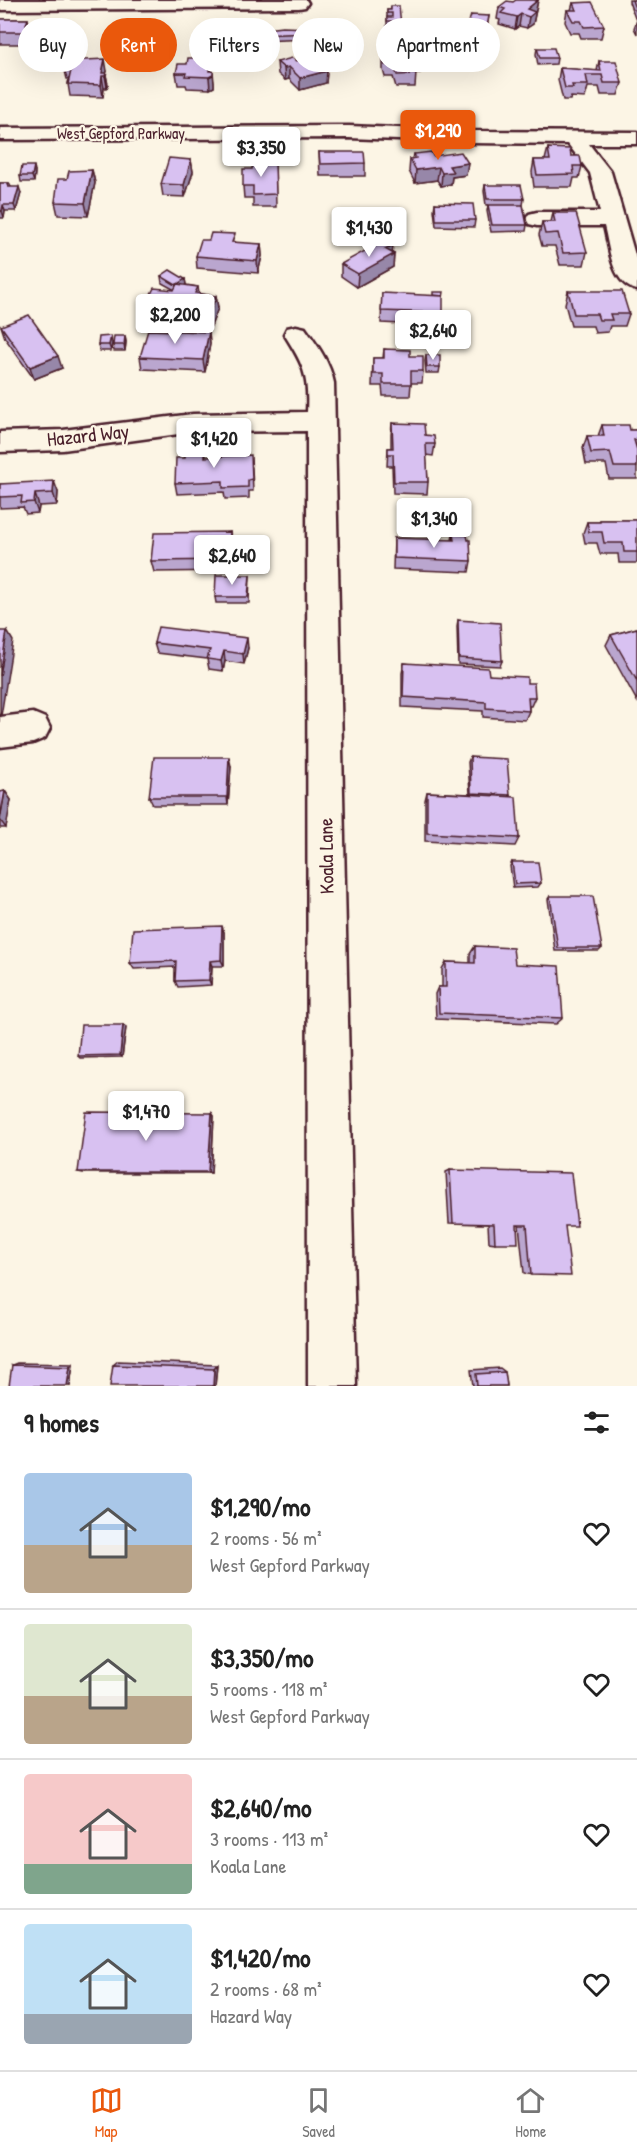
<!DOCTYPE html>
<meta charset="utf-8">
<style>
:root{--surface:#fff;--page:#f6f6f6;--text:#222;--muted:#767676;--line:#e0e0e0;--accent:#ea580c}
body{margin:0;font-family:"Patrick Hand",sans-serif;background:var(--page);color:var(--text);height:100vh;display:flex;flex-direction:column;font-size:22px;white-space:nowrap}
*{box-sizing:border-box;margin:0}
p{font-size:20px;color:var(--muted)}
.icon{flex:none;width:33px;height:33px;fill:none;stroke:currentColor;stroke-width:2;stroke-linecap:round;stroke-linejoin:round}
.map{position:relative;height:1386px;overflow:hidden}
.drawer{display:flex;flex-direction:column;background:var(--surface);flex:1}
.drawer>*{flex:none}
.guide{position:absolute;left:18px;top:18px;width:602px;height:54px;display:flex;gap:12px}
.price{position:absolute;translate:-50% -51px;padding:0 14px;border-radius:6px;background:#fff;color:#222;font-size:20px;line-height:39px;filter:drop-shadow(0 2px 3px #0008)}
.price::after{content:'';position:absolute;left:50%;top:36px;width:18px;height:14px;margin-left:-9px;background:inherit;clip-path:polygon(0 0,100% 0,50% 100%)}
.price.selected{background:var(--accent);color:#fff}
ul{padding:0;list-style:none}
li{display:flex;align-items:center;gap:18px;height:150px;padding:0 24px}
li+li{border-top:2px solid var(--line)}
li span{display:grid;place-items:center;flex:none;width:168px;height:120px;border-radius:6px;color:#555}
li>.icon{margin-inline-start:auto}
span .icon{width:72px;height:72px;fill:#fffc;stroke-width:1}
li b{font-size:26px}
h2{display:flex;justify-content:space-between;align-items:center;height:72px;padding:0 24px;font-size:26px}
.pill{padding:0 21px;border-radius:27px;background:var(--surface);box-shadow:0 6px 24px #0002;font-size:21px;line-height:54px}
.pill.selected{background:var(--accent);color:#fff}
.dock{display:flex;justify-content:space-around;align-items:center;height:84px;border-top:2px solid var(--line);background:var(--surface);font-size:16px;color:var(--muted)}
.dock a{display:grid;justify-items:center;gap:3px}
.dock .selected{color:var(--accent)}
.map>svg:first-child{display:block}
.lines{fill:none;stroke-linecap:round;stroke-linejoin:round}
.minor-casing{stroke:#4a1f2b;stroke-width:5}
.minor{fill:#fcf5e5;fill-rule:evenodd}
.wall{fill:#baa6cf;stroke:#4a1f2b;stroke-width:1.5}
.shaded-wall{fill:#9787a9;stroke:#4a1f2b;stroke-width:1.5}
.building{fill:#d8c1f1;stroke:#4a1f2b;stroke-width:1.5}
.labels{text-anchor:middle;stroke-width:4.5;stroke-linejoin:round;paint-order:stroke}
.far-street-label{font-size:16px;fill:#4a1f2b;stroke:#fcf5e5}
.street-label{font-size:20px;fill:#4a1f2b;stroke:#fcf5e5}
</style>
<div class="map">
<svg width="637" height="1386" viewBox="0 0 637 1386">
<rect width="100%" height="100%" fill="#fcf5e5"/>
<filter id="ink" filterUnits="userSpaceOnUse"><feTurbulence type="fractalNoise" baseFrequency=".0167" numOctaves="2"/><feDisplacementMap in="SourceGraphic" scale="12" xChannelSelector="R" yChannelSelector="G"/><feConvolveMatrix kernelMatrix="1 2 1 2 8 2 1 2 1" color-interpolation-filters="sRGB"/></filter>
<g filter="url(#ink)">
<g class="lines">
<!-- minor casing -->
<g class="minor-casing">
<g id="minor">
<polygon points="0,0 306,0 308,3 305,7 299,8 0,10"/>
<path d="M349 126 471 131 637 132V144H589L611 172 637 262V290C611 284 610 248 604 226H537L529 224 526 219 529 214 537 212H600L590 173 568 144 471 143 349 138 0 140V128Z"/>
<path d="M296 326 305 328C317 345 330 362 334 383L356 1386H308L307 431 193 432 63 450 0 452V432L63 430 193 414 307 412C309 375 303 364 284 334L287 328Z"/>
<polygon points="33,713 45,718 50,728 45,738 33,743 0,747 0,717"/>
</g>
</g>
<!-- minor -->
<use href="#minor" class="minor"/>
</g>
<!-- wall -->
<g class="wall">
<polygon points="538,0 533,24 527,28 519,26 515,29 499,24 500,20 497,19 499,7 513,2"/>
<polygon points="629,0 637,0 637,34 634,28 637,20 636,18 635,18 629,2"/>
<polygon points="573,3 604,26 601,38 581,38 579,33 570,33 565,22 567,10 571,10"/>
<polygon points="391,6 401,25 400,31 393,31 392,27 387,27 387,10 391,10"/>
<polygon points="489,16 486,33 468,31 468,25"/>
<polygon points="0,19 28,19 29,24 44,36 40,44 0,44"/>
<polygon points="258,30 311,33 311,39 259,41"/>
<polygon points="157,34 157,43 123,44 122,37"/>
<polygon points="537,48 557,58 556,64 538,65 536,54"/>
<polygon points="388,49 400,52 421,61 420,73 416,73 415,87 396,87 393,77 385,77 383,70 383,58 388,58"/>
<polygon points="310,57 327,71 326,83 300,90 289,79 285,80 278,74 277,62 296,61"/>
<polygon points="65,61 107,71 106,75 108,85 107,88 104,88 103,97 70,96 68,84 69,79 67,79 64,67"/>
<polygon points="599,61 622,83 618,95 601,95 599,87 588,87 585,98 571,97 570,100 563,100 558,80 560,68 597,71"/>
<polygon points="212,71 214,83 214,87 210,89 187,88 186,85 178,85 176,73"/>
<polygon points="548,148 582,166 579,178 574,178 572,187 534,187 532,172 534,160 545,160"/>
<polygon points="319,152 365,163 365,176 320,176"/>
<polygon points="414,154 433,156 468,163 466,175 452,177 451,184 441,186 437,180 415,183 409,171 410,159 413,159"/>
<polygon points="191,160 193,172 185,197 163,196 161,184"/>
<polygon points="275,162 276,207 253,207 253,198 244,198 243,186 252,169"/>
<polygon points="92,170 95,183 88,216 58,215 55,202 67,179"/>
<polygon points="35,172 34,182 21,182 20,176"/>
<polygon points="0,183 9,183 11,187 21,193 16,211 5,211 4,218 0,218"/>
<polygon points="485,185 524,199 523,205 527,225 526,231 491,232 487,211 488,205 486,205 484,191"/>
<polygon points="435,203 475,220 474,227 436,226 434,210"/>
<polygon points="553,213 587,252 584,265 560,265 555,246 542,246 539,235 542,222 551,222"/>
<polygon points="261,244 262,256 258,273 197,268 196,256"/>
<polygon points="392,253 394,254 393,267 357,287 341,276 341,264"/>
<polygon points="161,276 185,279 186,285 198,287 199,294 216,296 218,308 211,326 148,319 145,306 175,290 162,283"/>
<polygon points="568,291 629,314 625,326 610,326 608,332 595,333 593,326 571,326 565,304"/>
<polygon points="382,293 443,313 442,326 381,323"/>
<polygon points="1,326 62,368 34,379 5,338"/>
<polygon points="209,332 210,344 205,372 142,369 140,357"/>
<polygon points="125,336 126,342 125,351 114,351 113,345"/>
<polygon points="112,343 111,351 100,351 98,345"/>
<polygon points="384,349 410,356 423,371 422,383 411,383 410,396 383,396 382,386 372,386 373,358 383,358"/>
<polygon points="426,355 440,367 439,373 426,373 425,361"/>
<polygon points="392,423 425,435 435,444 433,456 426,455 428,482 427,494 393,493 392,466 387,466 388,448 391,448 391,435"/>
<polygon points="602,425 630,430 637,430 637,479 609,479 606,464 586,464 583,448 587,436 598,436"/>
<polygon points="205,451 206,457 252,467 253,491 249,491 249,498 225,499 224,492 177,494 175,483 185,458"/>
<polygon points="0,484 58,492 57,505 39,506 38,513 26,514 23,507 0,508"/>
<polygon points="600,520 637,520 637,563 619,563 618,554 600,554 597,543 585,543 583,533 587,522 599,522"/>
<polygon points="230,532 232,543 230,571 154,572 151,561"/>
<polygon points="453,534 468,540 471,561 469,572 393,569 394,538 452,540"/>
<polygon points="250,575 249,603 216,603 215,597"/>
<polygon points="458,620 502,661 500,666 458,664 457,626"/>
<polygon points="637,628 637,701 606,645 611,635"/>
<polygon points="154,643 248,648 244,664 225,661 223,671 209,669 207,659 157,653"/>
<polygon points="404,663 489,675 527,683 535,697 531,706 529,706 529,711 525,720 483,717 483,711 402,707 402,673"/>
<polygon points="470,757 510,795 510,796 519,838 515,846 425,841 425,800 427,792 470,794 468,762"/>
<polygon points="231,766 228,805 153,805 149,797"/>
<polygon points="5,791 11,800 6,828 0,828 0,792"/>
<polygon points="512,862 541,883 538,887 513,888 510,866"/>
<polygon points="550,896 602,948 599,951 555,951 548,899"/>
<polygon points="224,932 224,966 212,966 211,985 178,987 175,981 175,967 134,969 130,963"/>
<polygon points="475,946 515,964 563,1018 556,1024 436,1019 435,994 438,987 442,987 442,969 446,962 470,963 470,954"/>
<polygon points="123,1025 126,1027 122,1057 80,1058 78,1056"/>
<polygon points="212,1113 214,1116 211,1173 83,1173 78,1172"/>
<polygon points="450,1170 565,1226 531,1275 524,1273 519,1225 517,1225 495,1243 489,1242 488,1224 449,1223 446,1172"/>
<polygon points="118,1361 217,1365 215,1386 113,1365"/>
<polygon points="17,1363 73,1364 70,1386 12,1365"/>
<polygon points="500,1368 505,1372 507,1386 473,1386 471,1370"/>
</g>
<!-- shaded-wall -->
<g class="shaded-wall">
<polygon points="538,0 533,24 527,28 529,17 527,9"/>
<polygon points="521,14 519,26 515,29 517,17"/>
<polygon points="41,24 44,36 40,44 37,32"/>
<polygon points="211,58 212,70 211,75 213,71 214,83 214,87 210,89 209,77"/>
<polygon points="105,59 107,71 106,75 108,85 107,88 105,76 102,73"/>
<polygon points="289,67 289,79 285,80 284,68"/>
<polygon points="327,71 326,83 300,90 300,78"/>
<polygon points="102,76 104,88 103,97 101,85"/>
<polygon points="191,160 193,172 185,197 184,185"/>
<polygon points="468,163 466,175 452,177 451,184 441,186 442,173 449,166"/>
<polygon points="34,166 35,172 34,182 32,176"/>
<polygon points="439,167 437,180 415,183 416,170"/>
<polygon points="92,170 95,183 88,216 85,203"/>
<polygon points="19,187 21,193 16,211 14,205"/>
<polygon points="3,205 5,211 4,218 2,211"/>
<polygon points="261,244 262,256 258,273 257,261"/>
<polygon points="393,245 392,256 394,254 393,267 357,287 358,274 385,249"/>
<polygon points="185,279 186,285 177,291 176,285"/>
<polygon points="216,296 218,308 211,326 209,314"/>
<polygon points="209,332 210,344 205,372 203,360"/>
<polygon points="111,336 112,343 111,351 109,345"/>
<polygon points="125,336 126,342 125,351 124,345"/>
<polygon points="58,356 62,368 34,379 30,367"/>
<polygon points="54,481 58,492 57,505 53,493"/>
<polygon points="35,494 39,506 38,513 34,502"/>
<polygon points="230,532 232,543 230,571 229,560"/>
<polygon points="7,631 13,641 1,716 0,715 0,676"/>
<polygon points="247,638 248,648 244,664 243,654"/>
<polygon points="224,651 225,661 223,671 221,661"/>
<polygon points="229,757 231,766 228,805 227,797"/>
<polygon points="5,791 11,800 6,828 0,820"/>
<polygon points="222,926 224,932 224,966 221,960"/>
<polygon points="210,961 212,966 211,985 209,980"/>
<polygon points="123,1025 126,1027 122,1057 120,1055"/>
<polygon points="212,1113 214,1116 211,1173 208,1172"/>
<polygon points="73,1364 70,1386 67,1386 70,1367"/>
<polygon points="217,1365 215,1386 213,1386 214,1369"/>
</g>
<!-- building -->
<g class="building">
<polygon points="516,0 538,0 527,9 535,12 529,17 521,14 517,17 501,13 505,9 499,7 507,1 513,2"/>
<polygon points="632,0 637,0 637,12 636,12"/>
<polygon points="592,2 604,26 584,27 581,21 573,21 567,10 576,10 573,3"/>
<polygon points="391,6 399,6 401,25 393,25 393,21 387,21 387,17 392,17 392,13 387,13 387,10 391,10"/>
<polygon points="471,15 489,16 487,27 468,25"/>
<polygon points="0,19 28,19 26,24 41,24 37,32 0,32"/>
<polygon points="282,27 310,28 311,33 259,35 258,30"/>
<polygon points="157,28 156,36 122,37 123,29"/>
<polygon points="537,48 554,48 557,58 540,58"/>
<polygon points="388,49 399,49 400,52 388,53"/>
<polygon points="418,51 421,61 412,61 416,74 397,75 394,65 385,65 383,58 392,58 390,52"/>
<polygon points="302,54 310,55 310,57 301,59"/>
<polygon points="310,57 327,71 300,78 289,67 284,68 277,62 292,58 296,61"/>
<polygon points="188,58 211,58 209,71 213,71 213,75 209,77 185,76 186,73 176,73 178,64 187,64"/>
<polygon points="105,59 102,73 106,73 105,76 102,76 101,85 68,84 72,66 64,67 65,61"/>
<polygon points="599,61 616,61 622,83 604,83 602,75 586,75 588,85 572,85 573,88 565,88 560,68 601,71"/>
<polygon points="548,148 570,149 571,156 580,156 582,166 573,166 574,174 537,175 534,160 550,160"/>
<polygon points="319,152 364,152 365,163 320,164"/>
<polygon points="431,152 433,156 461,152 468,163 449,166 453,172 442,173 439,167 416,170 410,159 416,158 414,154"/>
<polygon points="169,158 191,160 184,185 161,184"/>
<polygon points="253,162 275,162 276,194 253,195 253,186 243,186 243,169 252,169"/>
<polygon points="22,166 34,166 32,176 20,176"/>
<polygon points="92,170 85,203 55,202 58,179 67,179 69,171"/>
<polygon points="0,183 9,183 8,187 19,187 14,205 3,205 2,211 0,211"/>
<polygon points="485,185 521,185 524,199 487,199"/>
<polygon points="435,203 473,204 475,220 436,220"/>
<polygon points="488,205 523,205 527,225 492,225"/>
<polygon points="553,213 576,213 587,252 563,253 558,233 545,234 542,222 555,222"/>
<polygon points="211,233 235,234 232,242 261,244 257,261 196,256 201,240 209,240"/>
<polygon points="385,240 393,245 385,249 394,254 358,274 341,264"/>
<polygon points="170,270 185,279 176,285 161,276"/>
<polygon points="177,284 198,287 195,293 216,296 209,314 145,306 154,288 174,290"/>
<polygon points="568,291 622,291 629,314 610,314 612,320 599,320 597,314 574,314"/>
<polygon points="433,292 444,292 443,298 443,296 433,295"/>
<polygon points="382,293 443,296 443,313 381,311"/>
<polygon points="29,315 58,356 30,367 1,326"/>
<polygon points="148,330 209,332 203,360 140,357"/>
<polygon points="111,336 109,345 98,345 99,337"/>
<polygon points="114,336 125,336 124,345 113,345"/>
<polygon points="384,349 410,350 410,356 423,356 423,371 411,371 411,384 383,384 383,374 373,374 373,358 384,358"/>
<polygon points="426,355 440,355 440,367 427,367"/>
<polygon points="392,423 424,424 425,435 434,436 435,444 426,444 428,482 394,482 393,454 388,454 388,448 393,448"/>
<polygon points="602,425 629,425 630,430 637,430 637,440 634,440 637,450 637,467 614,467 610,452 591,453 587,436 604,436"/>
<polygon points="205,451 205,457 251,455 252,479 248,480 248,487 223,488 223,481 175,483 176,458 185,458 185,452"/>
<polygon points="54,481 53,493 35,494 34,502 21,503 22,496 0,497 0,484"/>
<polygon points="600,520 637,520 637,552 624,552 623,543 604,543 602,532 589,532 587,522 600,522"/>
<polygon points="230,532 229,560 151,561 154,533"/>
<polygon points="453,534 467,535 468,540 470,540 471,561 394,558 394,538 454,540"/>
<polygon points="216,575 250,575 248,597 215,597"/>
<polygon points="458,620 500,623 502,661 459,658"/>
<polygon points="158,627 247,638 243,654 224,651 221,661 207,659 210,650 154,643"/>
<polygon points="637,628 637,681 611,635"/>
<polygon points="0,631 7,631 0,676"/>
<polygon points="404,663 488,668 489,675 527,677 527,683 534,683 535,697 528,697 529,711 486,708 486,702 403,697"/>
<polygon points="154,757 229,757 227,797 149,797"/>
<polygon points="470,757 507,759 510,795 471,793"/>
<polygon points="5,791 0,818 0,792"/>
<polygon points="427,792 516,797 519,838 427,833"/>
<polygon points="512,862 538,862 541,883 515,884"/>
<polygon points="550,896 593,896 602,948 558,948"/>
<polygon points="222,926 221,960 210,961 209,980 175,981 176,961 130,963 133,929"/>
<polygon points="475,946 513,948 515,964 559,966 563,1018 439,1013 438,987 446,987 446,962 475,963"/>
<polygon points="81,1025 123,1025 120,1055 78,1056"/>
<polygon points="86,1112 212,1113 208,1172 78,1172"/>
<polygon points="450,1170 571,1173 577,1226 565,1226 571,1276 531,1275 527,1225 517,1225 518,1243 495,1243 494,1224 453,1223"/>
<polygon points="12,1365 70,1367 67,1386 9,1386"/>
<polygon points="113,1365 214,1369 213,1386 110,1386"/>
<polygon points="505,1372 507,1386 477,1386 476,1374"/>
</g>
</g>
<g class="labels">
<!-- far-street labels -->
<g class="far-street-label">
<text x="121" y="139">West Gepford Parkway</text>
</g>
<!-- street labels -->
<g class="street-label">
<text transform="translate(88 435) rotate(-6)" y="7">Hazard Way</text>
<text transform="translate(326 856) rotate(-91)" y="7">Koala Lane</text>
</g>
</g>
</svg>
<b class="price selected" style="left:438px;top:161px">$1,290</b>
<b class="price" style="left:261px;top:178px">$3,350</b>
<b class="price" style="left:369px;top:258px">$1,430</b>
<b class="price" style="left:175px;top:345px">$2,200</b>
<b class="price" style="left:433px;top:361px">$2,640</b>
<b class="price" style="left:214px;top:469px">$1,420</b>
<b class="price" style="left:434px;top:549px">$1,340</b>
<b class="price" style="left:232px;top:586px">$2,640</b>
<b class="price" style="left:146px;top:1142px">$1,470</b>
<div class="guide">
<a class="pill">Buy</a>
<a class="pill selected">Rent</a>
<a class="pill">Filters</a>
<a class="pill">New</a>
<a class="pill">Apartment</a>
</div>
</div>
<section class="drawer">
<h2>9 homes<svg class="icon" aria-label="filters" viewBox="0 0 24 24"><path d="M4 7h16M4 17h16"/><circle cx="9" cy="7" r="2"/><circle cx="15" cy="17" r="2"/></svg></h2>
<ul>
<li><span style="background:linear-gradient(#a9c7e8 60%,#b9a48a 0)"><svg class="icon" aria-label="home" viewBox="0 0 24 24"><path d="M3 11l9-7 9 7M6 9v11h12V9"/></svg></span><div><b>$1,290/mo</b><p>2 rooms · 56 m²</p><p>West Gepford Parkway</p></div><svg class="icon" aria-label="heart" viewBox="0 0 24 24"><path d="M12 20l-8-8c-3-5 5-10 8-4 3-6 11-1 8 4z"/></svg></li>
<li><span style="background:linear-gradient(#dfe7d0 60%,#b9a48a 0)"><svg class="icon" aria-label="home" viewBox="0 0 24 24"><path d="M3 11l9-7 9 7M6 9v11h12V9"/></svg></span><div><b>$3,350/mo</b><p>5 rooms · 118 m²</p><p>West Gepford Parkway</p></div><svg class="icon" aria-label="heart" viewBox="0 0 24 24"><path d="M12 20l-8-8c-3-5 5-10 8-4 3-6 11-1 8 4z"/></svg></li>
<li><span style="background:linear-gradient(#f6c9c9 75%,#7fa58c 0)"><svg class="icon" aria-label="home" viewBox="0 0 24 24"><path d="M3 11l9-7 9 7M6 9v11h12V9"/></svg></span><div><b>$2,640/mo</b><p>3 rooms · 113 m²</p><p>Koala Lane</p></div><svg class="icon" aria-label="heart" viewBox="0 0 24 24"><path d="M12 20l-8-8c-3-5 5-10 8-4 3-6 11-1 8 4z"/></svg></li>
<li><span style="background:linear-gradient(#bfe0f5 75%,#9aa5b1 0)"><svg class="icon" aria-label="home" viewBox="0 0 24 24"><path d="M3 11l9-7 9 7M6 9v11h12V9"/></svg></span><div><b>$1,420/mo</b><p>2 rooms · 68 m²</p><p>Hazard Way</p></div><svg class="icon" aria-label="heart" viewBox="0 0 24 24"><path d="M12 20l-8-8c-3-5 5-10 8-4 3-6 11-1 8 4z"/></svg></li>
</ul>
</section>
<nav class="dock">
<a class="selected"><svg class="icon" aria-label="map" viewBox="0 0 24 24"><path d="M3 6l6-2 6 2 6-2v14l-6 2-6-2-6 2zM9 4v14M15 6v14"/></svg>Map</a>
<a><svg class="icon" aria-label="saved" viewBox="0 0 24 24"><path d="M7 4h10v16l-5-4-5 4z"/></svg>Saved</a>
<a><svg class="icon" aria-label="home" viewBox="0 0 24 24"><path d="M3 11l9-7 9 7M6 9v11h12V9"/></svg>Home</a>
</nav>
